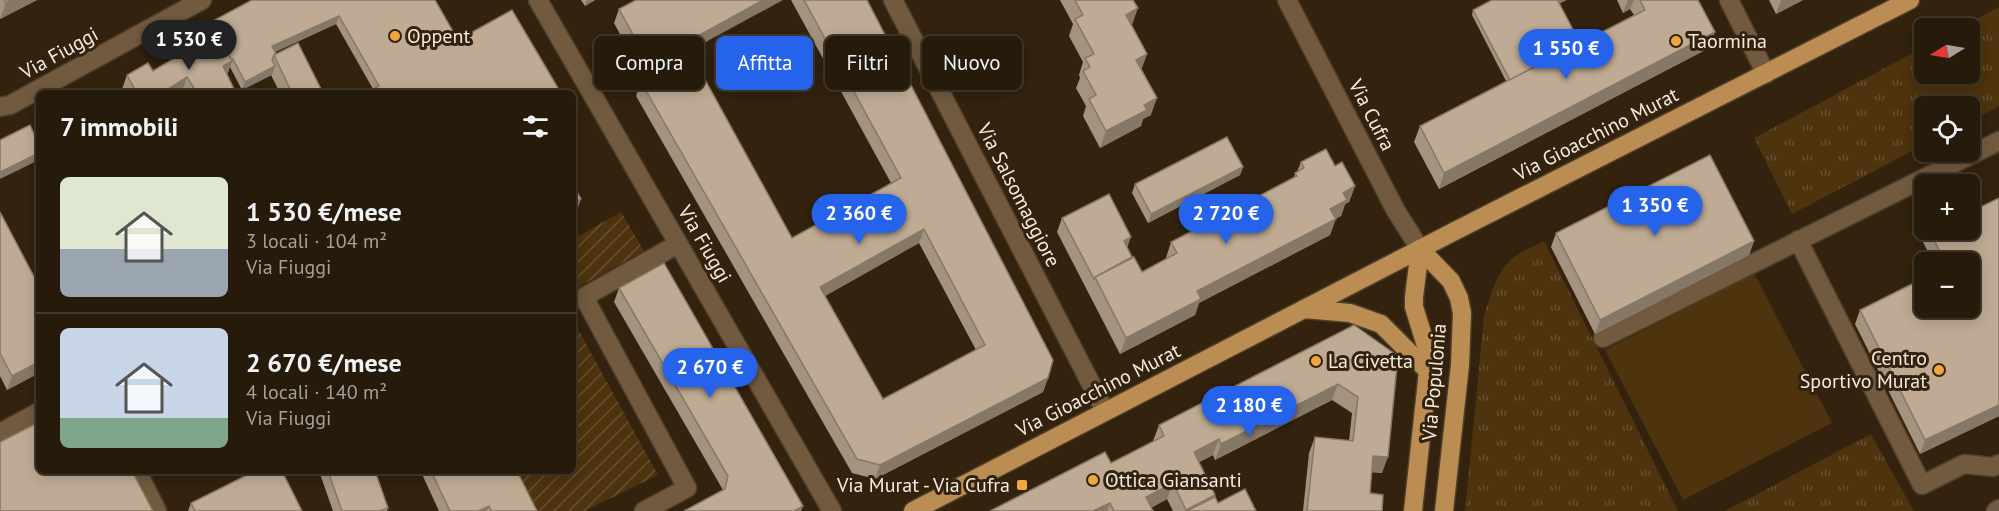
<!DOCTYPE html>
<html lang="it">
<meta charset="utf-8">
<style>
:root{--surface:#261a0a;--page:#2e2313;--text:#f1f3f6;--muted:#a4a19c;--line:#42382b;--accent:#2563eb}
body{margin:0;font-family:"PT Sans",sans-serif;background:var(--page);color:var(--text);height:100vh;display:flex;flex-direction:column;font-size:22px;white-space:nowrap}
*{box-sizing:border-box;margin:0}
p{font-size:20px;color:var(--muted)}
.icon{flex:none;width:33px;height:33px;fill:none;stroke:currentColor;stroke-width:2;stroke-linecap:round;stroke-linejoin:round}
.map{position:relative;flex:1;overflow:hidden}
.details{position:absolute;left:36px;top:90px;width:540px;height:384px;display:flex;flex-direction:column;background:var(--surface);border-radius:9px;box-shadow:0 3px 15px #0003,0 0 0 2px var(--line)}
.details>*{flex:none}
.hud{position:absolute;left:594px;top:36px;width:570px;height:54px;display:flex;gap:12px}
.needle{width:39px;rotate:259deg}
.controls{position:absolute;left:1914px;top:18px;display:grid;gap:12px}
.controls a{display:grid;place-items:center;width:66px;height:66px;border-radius:9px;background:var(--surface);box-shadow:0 3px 15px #0003,0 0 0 2px var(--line);font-size:30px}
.price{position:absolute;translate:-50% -51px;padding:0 14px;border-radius:21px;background:var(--accent);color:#fff;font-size:20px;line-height:39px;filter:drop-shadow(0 2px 3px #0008)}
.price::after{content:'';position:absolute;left:50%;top:36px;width:18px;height:14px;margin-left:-9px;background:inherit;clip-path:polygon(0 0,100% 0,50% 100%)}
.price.current{background:#222;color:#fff}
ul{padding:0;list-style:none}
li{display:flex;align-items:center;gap:18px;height:150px;padding:0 24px}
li+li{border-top:2px solid var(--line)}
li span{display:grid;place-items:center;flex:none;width:168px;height:120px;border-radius:9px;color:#555}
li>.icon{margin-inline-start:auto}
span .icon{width:72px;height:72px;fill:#fffc;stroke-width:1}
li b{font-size:26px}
h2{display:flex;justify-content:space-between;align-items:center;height:72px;padding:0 24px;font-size:26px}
.chip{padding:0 21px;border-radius:9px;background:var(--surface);box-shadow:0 3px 15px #0003,0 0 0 2px var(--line);font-size:21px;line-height:54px}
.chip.current{background:var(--accent);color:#fff}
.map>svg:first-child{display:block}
.grass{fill:url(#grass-tufts)}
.garden{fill:url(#garden-furrows)}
.pitch{fill:#4d330e}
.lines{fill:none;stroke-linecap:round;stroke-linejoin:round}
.minor-casing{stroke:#4d3e2b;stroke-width:21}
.major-casing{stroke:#4d3e2b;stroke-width:21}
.minor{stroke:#715a3f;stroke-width:18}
.major{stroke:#bc8d52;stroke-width:18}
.wall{fill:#a4937e;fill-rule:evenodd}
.shaded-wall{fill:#867867}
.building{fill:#bfab93;stroke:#867867;stroke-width:1.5;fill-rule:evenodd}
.poi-dot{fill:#f0a63e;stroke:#32220e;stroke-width:2}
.labels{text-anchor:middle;stroke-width:6;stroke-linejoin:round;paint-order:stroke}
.poi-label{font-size:20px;fill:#f5ebde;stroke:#32220e;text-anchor:start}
.street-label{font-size:20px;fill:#f5ebde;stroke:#32220e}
</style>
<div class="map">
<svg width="1999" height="511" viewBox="0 0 1999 511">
<defs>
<pattern id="grass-tufts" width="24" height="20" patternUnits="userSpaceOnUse" patternTransform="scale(1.5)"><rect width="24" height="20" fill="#4d330e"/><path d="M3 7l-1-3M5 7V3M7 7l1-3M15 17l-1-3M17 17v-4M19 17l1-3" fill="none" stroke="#675131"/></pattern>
<pattern id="garden-furrows" width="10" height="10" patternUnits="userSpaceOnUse" patternTransform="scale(1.5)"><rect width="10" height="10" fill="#4d330e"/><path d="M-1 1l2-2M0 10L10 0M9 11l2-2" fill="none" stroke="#675131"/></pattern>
</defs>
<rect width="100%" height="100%" fill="#32220e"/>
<!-- grass -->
<g class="grass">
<polygon points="1999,7 1999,106 1970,122 1970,106 1924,106 1924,145 1792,214 1754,138 1924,47 1924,74 1970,74 1970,28 1959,28"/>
<path d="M1544 241 1678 511H1465L1484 316C1491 295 1496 271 1514 257 1523 250 1535 246 1544 241Z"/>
<polygon points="1871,434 1914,511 1725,511"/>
</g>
<!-- garden -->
<g class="garden">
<polygon points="621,212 644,251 573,290 573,239"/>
<polygon points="573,320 658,475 585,511 525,511 505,471 573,471"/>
</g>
<!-- pitch -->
<polygon class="pitch" points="1754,273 1832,423 1683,500 1605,350"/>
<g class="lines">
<!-- minor casing -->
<g class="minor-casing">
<g id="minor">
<polyline points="538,0 832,511"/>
<polyline points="893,0 1105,411"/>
<polyline points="1287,0 1396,211 1420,249"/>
<polyline points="1729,0 1766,74"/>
<polyline points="0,107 10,105 202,0"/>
<polyline points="1798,240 1922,485 1964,464 1993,467 1999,464"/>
<polyline points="1603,338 1999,141"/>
<polyline points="0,433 39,412"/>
<polyline points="137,471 157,511"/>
<polyline points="644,511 687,488 584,297 678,244"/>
<polyline points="1996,511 1999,509"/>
</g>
</g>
<!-- major casing -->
<g class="major-casing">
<g id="major">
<polyline points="1420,249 1451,281 1459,298 1462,313 1460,365 1444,511"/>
<polyline points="1304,309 1350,313 1381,324 1428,371"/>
<polyline points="913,511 1455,231 1910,0"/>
<polyline points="1413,511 1428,371 1427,349 1414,307 1414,297 1420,249"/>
</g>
</g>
<!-- minor -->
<use href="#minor" class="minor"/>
<!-- major -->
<use href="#major" class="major"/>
</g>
<!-- wall -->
<g class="wall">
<polygon points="0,0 37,0 0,19"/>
<polygon points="435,0 458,40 373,89 336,24 275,52 276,54 323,93 280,93 271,75 242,90 230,67 227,75 236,93 183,93 182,91 179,93 124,93 122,89 127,75 153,71 206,39 203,33 207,24"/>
<polygon points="581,0 595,0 585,6"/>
<path d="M791 0H867L1048 378 1043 392 875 479 852 473 636 96 641 82 645 80 614 23 619 9 689 51 792 238 891 183ZM919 243 976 350 883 399 825 296Z"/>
<polygon points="1060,0 1133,0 1131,25 1147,54 1141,69 1151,115 1143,119 1141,126 1100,148 1083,116 1086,106 1076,88 1080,78 1079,75 1083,62 1069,36 1073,24"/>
<polygon points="1617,0 1698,0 1709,48 1439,189 1414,142 1420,126 1506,81 1472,15 1473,10 1560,4 1580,43 1634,15 1630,9 1623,13"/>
<polygon points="1769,0 1803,0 1776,14"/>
<polygon points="1301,162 1335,166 1355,186 1349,202 1345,204 1341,216 1335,219 1330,235 1199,303 1195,315 1120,354 1057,232 1062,218 1127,248 1142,272 1166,259 1166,258 1171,242 1294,178 1295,173 1297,172"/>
<polygon points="1243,167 1240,175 1148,223 1132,193 1135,184"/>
<polygon points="0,212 39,373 7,390 0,376"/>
<polygon points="1924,215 1924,230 1970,230 1999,416 1920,454 1855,324 1860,310 1970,262 1933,262 1922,240 1920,227"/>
<polygon points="1556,233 1754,241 1749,255 1595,334 1551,247"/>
<polygon points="619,288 803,506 801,511 684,511 723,490 614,302"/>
<polygon points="1354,325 1382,473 1372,472 1370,493 1382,511 1303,511 1309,453 1315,437 1349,441 1352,413 1332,400 1215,460 1213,455 1199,462 1215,495 1215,497 1218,503 1256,511 1173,511 1167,499 1151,508 1153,511 990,511 1111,463 1153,442 1153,441 1159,425"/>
<polygon points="319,471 375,471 388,508 387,511 333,511"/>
<polygon points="421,471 517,471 537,511 439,511 421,472"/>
<polygon points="191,503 302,511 188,511"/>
</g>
<!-- shaded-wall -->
<g class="shaded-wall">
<polygon points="12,0 37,0 0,19 6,3"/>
<polygon points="588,0 595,0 585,6 586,1"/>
<polygon points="763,0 783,0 680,56 685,43"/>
<polygon points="1559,0 1567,0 1557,5"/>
<polygon points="1628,0 1634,0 1630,9 1623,13"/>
<polygon points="1781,0 1803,0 1776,14"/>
<polygon points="1138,8 1132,25 1120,32 1126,15"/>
<polygon points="339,16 336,24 268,55 272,46"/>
<polygon points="1715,32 1709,48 1439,189 1444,173"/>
<polygon points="1147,54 1141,71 1136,60"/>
<polygon points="233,59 227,75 223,66"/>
<polygon points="275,66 272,75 242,90 245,82"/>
<polygon points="187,77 182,91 179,93 162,93"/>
<polygon points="1157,98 1151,115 1143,119 1141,126 1100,148 1106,131 1144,105"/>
<polygon points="39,153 39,160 0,179 0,172"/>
<polygon points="1243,167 1240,175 1148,223 1151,214"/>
<polygon points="1355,186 1349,202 1345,204 1341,216 1325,224 1330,209 1343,193"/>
<polygon points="581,199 577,211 573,213 573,204"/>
<polygon points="1336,219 1330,235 1199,303 1195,315 1120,354 1126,338 1197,291"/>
<polygon points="924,229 919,243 815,301 820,287"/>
<polygon points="1131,237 1126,251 1124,241"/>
<polygon points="1754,241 1749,255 1595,334 1600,320"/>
<polygon points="39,362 39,373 7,390 12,376"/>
<polygon points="1048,378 1043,392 875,479 880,465"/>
<polygon points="1338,384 1332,400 1215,460 1221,444"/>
<polygon points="1999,405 1999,416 1920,454 1925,440"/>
<polygon points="1219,439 1213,455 1188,468 1194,452"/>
<polygon points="1373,456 1388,457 1382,473 1367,472"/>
<polygon points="1173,483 1167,499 1144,511 1146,497"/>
<polygon points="1215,495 1210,511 1186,511 1186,510"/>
<polygon points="1110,503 1107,511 1095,511 1095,510"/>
<polygon points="489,506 487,511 478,511"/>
<polygon points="803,506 801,511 794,511"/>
</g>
<!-- building -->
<g class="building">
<polygon points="4,0 12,0 6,3"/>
<polygon points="252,0 435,0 458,40 512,10 561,93 367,93 379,86 339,16 272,46 276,54 274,55 272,60 275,66 245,82 233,59 231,60 216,33 212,35 207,24"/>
<path d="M636 0H763L685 43 792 238 901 178 804 0H867L1053 360 1048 378 880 465 857 459 641 82 654 73 619 9ZM924 229 985 345 883 399 820 287Z"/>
<polygon points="1075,0 1133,0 1138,8 1126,15 1147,54 1136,60 1157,98 1144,105 1147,110 1106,131 1089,99 1096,95 1083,71 1090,67 1085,58 1094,54 1075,19 1083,15"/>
<polygon points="1492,0 1559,0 1558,1 1580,43 1510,80 1473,10"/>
<polygon points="1640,0 1698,0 1715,32 1444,173 1420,126 1645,10"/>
<polygon points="216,33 232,61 223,66 236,93 197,93 187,77 162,93 137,93 127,75 148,63 153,71"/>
<polygon points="298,43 323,93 292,93 274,55"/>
<polygon points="30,125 39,145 39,153 0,172 0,140"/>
<polygon points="1227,137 1243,167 1151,214 1135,184"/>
<polygon points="1326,149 1335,166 1342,162 1355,186 1343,193 1347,200 1330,209 1336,219 1197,291 1201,299 1126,338 1095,277 1134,257 1142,272 1177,253 1171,242 1297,176 1295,173 1304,168 1301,162"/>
<polygon points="1710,155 1754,241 1600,320 1556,233"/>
<polygon points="573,185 581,199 573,204"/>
<polygon points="1109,194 1131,237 1124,241 1132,257 1095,277 1094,279 1062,218"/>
<polygon points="1999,198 1999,405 1925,440 1860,310 1924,278 1924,308 1970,308 1970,262 1945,262 1929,230 1970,230 1970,212"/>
<polygon points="0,212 39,286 39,362 12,376 0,353"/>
<polygon points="664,263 803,506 794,511 684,511 725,489 728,476 619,288"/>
<polygon points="1354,325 1398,356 1388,457 1373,456 1370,493 1383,495 1382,511 1307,511 1315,437 1353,441 1358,397 1338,384 1221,444 1219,439 1194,452 1215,495 1186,510 1173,483 1146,497 1153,511 1114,511 1110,503 1095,510 1096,511 990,511 1105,452 1111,463 1117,460 1164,436 1159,425"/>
<polygon points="39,422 39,471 132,471 153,511 0,511 0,442"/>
<polygon points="255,471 282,471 302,511 195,511 191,503"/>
<polygon points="328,471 375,471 388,508 379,511 342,511"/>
<polygon points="431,471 517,471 537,511 491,511 489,506 478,511 450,511"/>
<polygon points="1245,489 1256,511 1187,511 1215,497 1218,503"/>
</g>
<!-- markers -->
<g class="poi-dot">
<circle cx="395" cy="36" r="6"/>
<circle cx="1676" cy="41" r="6"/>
<circle cx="1316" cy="361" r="6"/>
<circle cx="1939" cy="370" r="6"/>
<circle cx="1093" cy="480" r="6"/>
<rect x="1016" y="479" width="12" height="12" rx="3"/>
</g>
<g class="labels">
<!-- poi labels -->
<g class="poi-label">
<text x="407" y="43">Oppent</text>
<text x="1688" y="48">Taormina</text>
<text x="1927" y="365" text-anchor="end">Centro<tspan x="1927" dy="23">Sportivo Murat</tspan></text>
<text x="1328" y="368">La Civetta</text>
<text x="1105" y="487">Ottica Giansanti</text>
<text x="1010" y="492" text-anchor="end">Via Murat - Via Cufra</text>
</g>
<!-- street labels -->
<g class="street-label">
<text transform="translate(59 53) rotate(-29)" y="7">Via Fiuggi</text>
<text transform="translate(1372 115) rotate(63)" y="7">Via Cufra</text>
<text transform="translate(1596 134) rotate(-27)" y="7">Via Gioacchino Murat</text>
<text transform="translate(1019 195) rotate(63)" y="7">Via Salsomaggiore</text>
<text transform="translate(705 244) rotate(60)" y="7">Via Fiuggi</text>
<text transform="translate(1434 382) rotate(-85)" y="7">Via Populonia</text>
<text transform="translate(1098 390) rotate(-27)" y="7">Via Gioacchino Murat</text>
</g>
</g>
</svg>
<div class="controls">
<a><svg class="needle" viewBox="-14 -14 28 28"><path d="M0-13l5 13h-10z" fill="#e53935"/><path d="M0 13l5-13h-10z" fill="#a4a19c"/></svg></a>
<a><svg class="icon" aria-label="locate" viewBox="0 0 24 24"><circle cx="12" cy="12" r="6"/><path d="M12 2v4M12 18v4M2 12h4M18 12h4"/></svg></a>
<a>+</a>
<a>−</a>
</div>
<b class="price current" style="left:189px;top:71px">1 530 €</b>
<b class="price" style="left:1566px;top:80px">1 550 €</b>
<b class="price" style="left:1655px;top:237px">1 350 €</b>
<b class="price" style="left:859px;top:245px">2 360 €</b>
<b class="price" style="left:1226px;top:245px">2 720 €</b>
<b class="price" style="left:710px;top:399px">2 670 €</b>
<b class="price" style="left:1249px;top:437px">2 180 €</b>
<div class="hud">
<a class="chip">Compra</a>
<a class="chip current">Affitta</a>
<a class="chip">Filtri</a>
<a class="chip">Nuovo</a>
</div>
<section class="details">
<h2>7 immobili<svg class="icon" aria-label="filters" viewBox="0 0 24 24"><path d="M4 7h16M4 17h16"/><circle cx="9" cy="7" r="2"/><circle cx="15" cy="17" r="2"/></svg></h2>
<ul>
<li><span style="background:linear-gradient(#dfe7d0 60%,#9aa5b1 0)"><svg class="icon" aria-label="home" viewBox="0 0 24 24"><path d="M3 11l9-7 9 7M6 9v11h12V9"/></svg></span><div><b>1 530 €/mese</b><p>3 locali · 104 m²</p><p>Via Fiuggi</p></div></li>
<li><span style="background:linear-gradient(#c9d6e8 75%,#7fa58c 0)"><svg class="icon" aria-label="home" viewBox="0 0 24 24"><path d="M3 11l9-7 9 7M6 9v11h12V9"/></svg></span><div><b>2 670 €/mese</b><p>4 locali · 140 m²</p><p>Via Fiuggi</p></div></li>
</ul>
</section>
</div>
